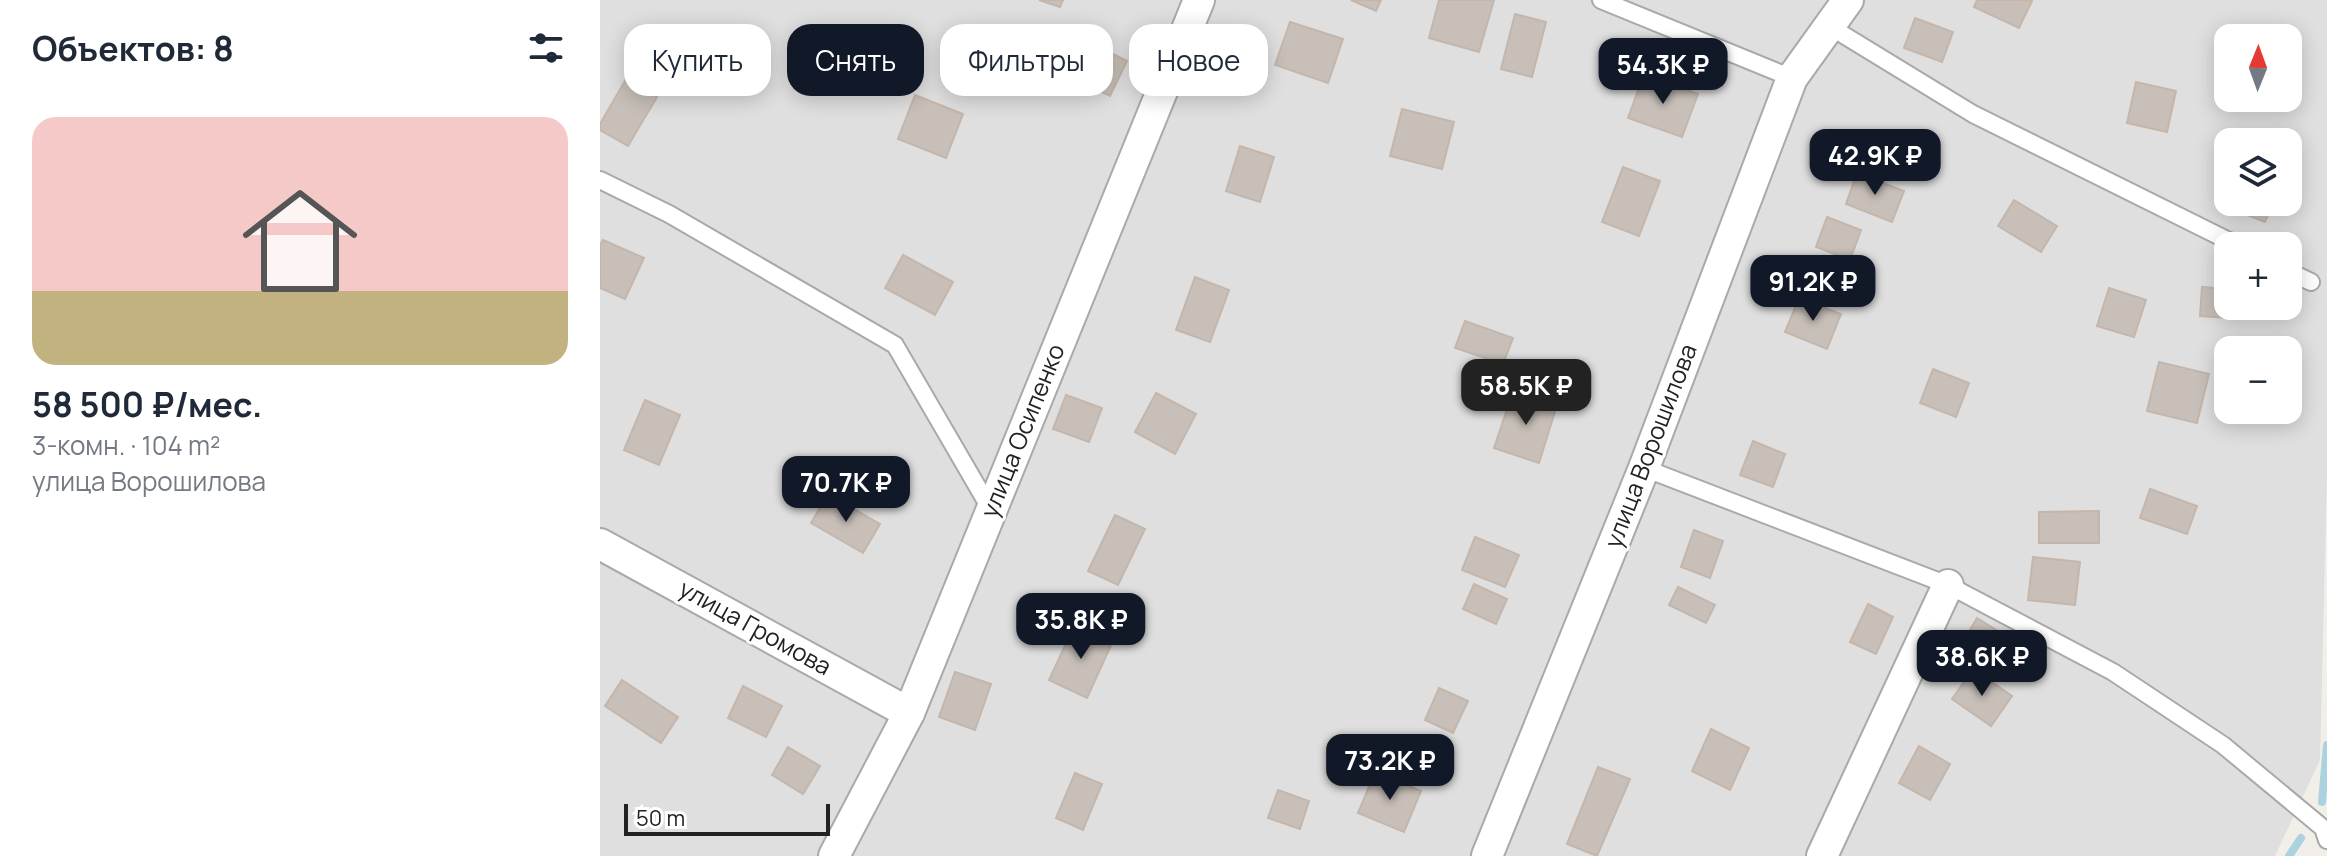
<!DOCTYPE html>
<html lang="ru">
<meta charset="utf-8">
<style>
:root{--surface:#fff;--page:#f6f6f7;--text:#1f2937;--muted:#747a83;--accent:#111827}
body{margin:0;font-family:Manrope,sans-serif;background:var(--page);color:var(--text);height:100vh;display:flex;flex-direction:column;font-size:30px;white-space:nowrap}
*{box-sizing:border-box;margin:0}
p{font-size:26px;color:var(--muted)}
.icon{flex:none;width:44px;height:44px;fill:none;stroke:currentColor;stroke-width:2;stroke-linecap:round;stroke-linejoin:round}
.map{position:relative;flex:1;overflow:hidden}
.side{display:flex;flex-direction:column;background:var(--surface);width:600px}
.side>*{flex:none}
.top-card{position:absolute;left:24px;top:24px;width:760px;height:72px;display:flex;gap:16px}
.needle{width:52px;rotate:1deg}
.tools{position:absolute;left:1614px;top:24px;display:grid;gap:16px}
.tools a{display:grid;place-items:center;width:88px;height:88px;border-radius:16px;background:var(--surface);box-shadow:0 4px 20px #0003;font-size:40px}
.scale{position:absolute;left:24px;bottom:20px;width:206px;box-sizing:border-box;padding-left:8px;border:4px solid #222;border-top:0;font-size:22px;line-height:28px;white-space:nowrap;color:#222;-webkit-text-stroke:6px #fff;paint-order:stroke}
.price{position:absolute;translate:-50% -68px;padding:0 18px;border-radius:16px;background:var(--accent);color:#fff;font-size:26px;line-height:52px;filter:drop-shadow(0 2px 4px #0008)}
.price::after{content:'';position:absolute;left:50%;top:48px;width:24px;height:18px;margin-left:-12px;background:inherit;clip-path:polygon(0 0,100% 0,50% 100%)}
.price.active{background:#222;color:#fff}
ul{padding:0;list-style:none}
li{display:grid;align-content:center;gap:16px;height:424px;padding:0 32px}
li span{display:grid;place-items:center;height:248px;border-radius:24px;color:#555}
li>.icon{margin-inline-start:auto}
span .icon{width:144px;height:144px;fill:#fffc;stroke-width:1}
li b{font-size:34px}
h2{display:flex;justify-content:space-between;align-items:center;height:96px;padding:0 32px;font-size:34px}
.chip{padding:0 28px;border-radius:24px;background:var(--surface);box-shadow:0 4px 20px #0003;font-size:28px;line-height:72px}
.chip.active{background:var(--accent);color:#fff}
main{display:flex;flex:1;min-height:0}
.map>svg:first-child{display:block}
.residential{fill:#e0dfdf;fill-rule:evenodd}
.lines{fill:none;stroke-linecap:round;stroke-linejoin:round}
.stream{stroke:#aad3df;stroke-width:8}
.building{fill:#c7bfb8;stroke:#c4b6ab;stroke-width:2}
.service-casing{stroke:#a9a9a9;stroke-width:20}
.minor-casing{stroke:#a9a9a9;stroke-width:34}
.service{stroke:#fff;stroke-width:16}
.minor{stroke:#fff;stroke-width:30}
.labels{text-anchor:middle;stroke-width:6;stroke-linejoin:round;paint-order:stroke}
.street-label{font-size:24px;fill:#222;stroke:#fff}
</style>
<main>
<section class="side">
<h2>Объектов: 8<svg class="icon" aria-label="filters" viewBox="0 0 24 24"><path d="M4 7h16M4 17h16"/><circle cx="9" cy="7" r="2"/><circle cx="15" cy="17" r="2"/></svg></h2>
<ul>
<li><span style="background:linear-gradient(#f6c9c9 70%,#c2b280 0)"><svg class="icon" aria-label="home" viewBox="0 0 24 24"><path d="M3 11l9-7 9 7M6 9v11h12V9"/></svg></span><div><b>58 500 ₽/мес.</b><p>3-комн. · 104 m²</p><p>улица Ворошилова</p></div></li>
</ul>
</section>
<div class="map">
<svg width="1727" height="856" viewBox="0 0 1727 856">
<rect width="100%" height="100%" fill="#f2efe9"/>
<!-- residential -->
<path class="residential" d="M0 0H1727V477L1720 760 1675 856H0ZM1628 38H1688V98H1628ZM1628 142H1688V202H1628ZM1628 246H1688V306H1628ZM1628 350H1688V410H1628Z"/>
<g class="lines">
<!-- stream -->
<g class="stream">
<polyline points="1722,802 1727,745"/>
<polyline points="1689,856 1701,838"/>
</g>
</g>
<!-- building -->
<g class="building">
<polygon points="439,0 463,0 460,7"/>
<polygon points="751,0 781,0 776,11"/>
<polygon points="839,0 894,0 879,52 829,38"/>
<polygon points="1377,0 1430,0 1432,1 1419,28 1374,7"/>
<polygon points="915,14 946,22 932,77 901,69"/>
<polygon points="1315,18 1353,32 1342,62 1304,48"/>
<polygon points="690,22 743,39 728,83 675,65"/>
<polygon points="472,34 527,61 510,96 454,69"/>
<polygon points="1044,74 1098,94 1082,137 1028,118"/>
<polygon points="26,79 57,97 28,146 0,130 0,124"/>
<polygon points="1536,82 1576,91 1567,132 1527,123"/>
<polygon points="315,95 363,114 346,158 298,139"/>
<polygon points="802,109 854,122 842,169 790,156"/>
<polygon points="1650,135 1666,142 1647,142"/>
<polygon points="640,146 674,157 660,202 626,191"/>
<polygon points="1023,167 1060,181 1039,236 1002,222"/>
<polygon points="1257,173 1304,191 1292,222 1246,204"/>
<polygon points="1628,189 1628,202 1674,202 1665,222 1621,205"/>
<polygon points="1414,200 1457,226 1441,252 1398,226"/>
<polygon points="1227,217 1261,230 1250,260 1216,247"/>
<polygon points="3,240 44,258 25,299 0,288 0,245"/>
<polygon points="303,255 353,282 335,315 285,288"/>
<polygon points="595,277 629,290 610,342 576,330"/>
<polygon points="1602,287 1628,289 1628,306 1646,306 1645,319 1600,316"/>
<polygon points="1509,288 1546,300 1534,337 1497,326"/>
<polygon points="1199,298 1241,314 1227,349 1185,332"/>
<polygon points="865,321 913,338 903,364 855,348"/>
<polygon points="1559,362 1609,374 1597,423 1547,411"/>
<polygon points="1333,369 1369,383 1356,417 1320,403"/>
<polygon points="913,391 957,405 939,463 894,448"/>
<polygon points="556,393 596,414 575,454 535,432"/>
<polygon points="466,395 502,408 489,442 453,429"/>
<polygon points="45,400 80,415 59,465 24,450"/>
<polygon points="1153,441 1185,454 1173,487 1140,475"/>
<polygon points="1550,489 1597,506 1587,534 1540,518"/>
<polygon points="228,494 280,524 263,553 211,523"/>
<polygon points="1499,511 1499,543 1439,543 1439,512"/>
<polygon points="515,515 545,529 518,585 488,571"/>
<polygon points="1094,530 1123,541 1110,578 1081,567"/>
<polygon points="875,537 919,555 905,587 862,570"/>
<polygon points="1433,557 1480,562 1475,605 1428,600"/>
<polygon points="874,584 907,599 896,624 863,609"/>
<polygon points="1078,587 1115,605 1106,623 1069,605"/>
<polygon points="1268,604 1293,617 1276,654 1250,642"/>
<polygon points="1377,618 1414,641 1395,671 1359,649"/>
<polygon points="475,624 513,641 487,698 449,680"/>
<polygon points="1373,669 1412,696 1391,726 1352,699"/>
<polygon points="355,672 391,684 375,730 339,717"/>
<polygon points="22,680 78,717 61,743 5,706"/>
<polygon points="143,686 182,706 166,737 128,718"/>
<polygon points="839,688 868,701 853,733 825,720"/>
<polygon points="1111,729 1149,748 1130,790 1092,771"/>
<polygon points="1319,746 1350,764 1330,800 1299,783"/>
<polygon points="188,747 220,766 203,794 172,775"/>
<polygon points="998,767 1030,779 997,856 967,844"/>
<polygon points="775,772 821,791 804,832 758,813"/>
<polygon points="475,773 502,784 483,830 456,818"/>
<polygon points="678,790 709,801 700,829 668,818"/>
</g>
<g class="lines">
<!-- service casing -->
<g class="service-casing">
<g id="service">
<polyline points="1001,0 1192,78"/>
<polyline points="1229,26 1373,114 1639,246"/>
<polyline points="0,180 69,214 295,345 391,510"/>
<polyline points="1688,271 1711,282"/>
<polyline points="1044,468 1348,585 1513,672 1623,745 1723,828 1727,840"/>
</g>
</g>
<!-- minor casing -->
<g class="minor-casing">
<g id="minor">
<polyline points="0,544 309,713"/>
<polyline points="234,856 309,713 599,0"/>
<polyline points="887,856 1044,468 1192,78 1248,0"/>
<polyline points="1222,856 1348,585"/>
</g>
</g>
<!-- service -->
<use href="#service" class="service"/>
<!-- minor -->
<use href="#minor" class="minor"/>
</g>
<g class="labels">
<!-- street labels -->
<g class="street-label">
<text transform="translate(423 431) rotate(-68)" y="8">улица Осипенко</text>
<text transform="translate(1051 446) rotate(-69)" y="8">улица Ворошилова</text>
<text transform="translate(155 628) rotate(29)" y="8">улица Громова</text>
</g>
</g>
</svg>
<div class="tools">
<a><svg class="needle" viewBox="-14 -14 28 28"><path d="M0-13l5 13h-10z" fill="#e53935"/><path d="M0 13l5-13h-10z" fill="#747a83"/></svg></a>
<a><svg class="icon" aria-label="layers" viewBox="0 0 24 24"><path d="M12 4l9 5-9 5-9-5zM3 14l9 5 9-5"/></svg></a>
<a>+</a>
<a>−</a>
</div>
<div class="scale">50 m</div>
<b class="price" style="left:1063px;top:106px">54.3K ₽</b>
<b class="price" style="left:1275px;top:197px">42.9K ₽</b>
<b class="price" style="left:1213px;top:323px">91.2K ₽</b>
<b class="price active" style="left:926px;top:427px">58.5K ₽</b>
<b class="price" style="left:246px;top:524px">70.7K ₽</b>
<b class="price" style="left:481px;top:661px">35.8K ₽</b>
<b class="price" style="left:1382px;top:698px">38.6K ₽</b>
<b class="price" style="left:790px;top:802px">73.2K ₽</b>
<div class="top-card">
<a class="chip">Купить</a>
<a class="chip active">Снять</a>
<a class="chip">Фильтры</a>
<a class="chip">Новое</a>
</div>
</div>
</main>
